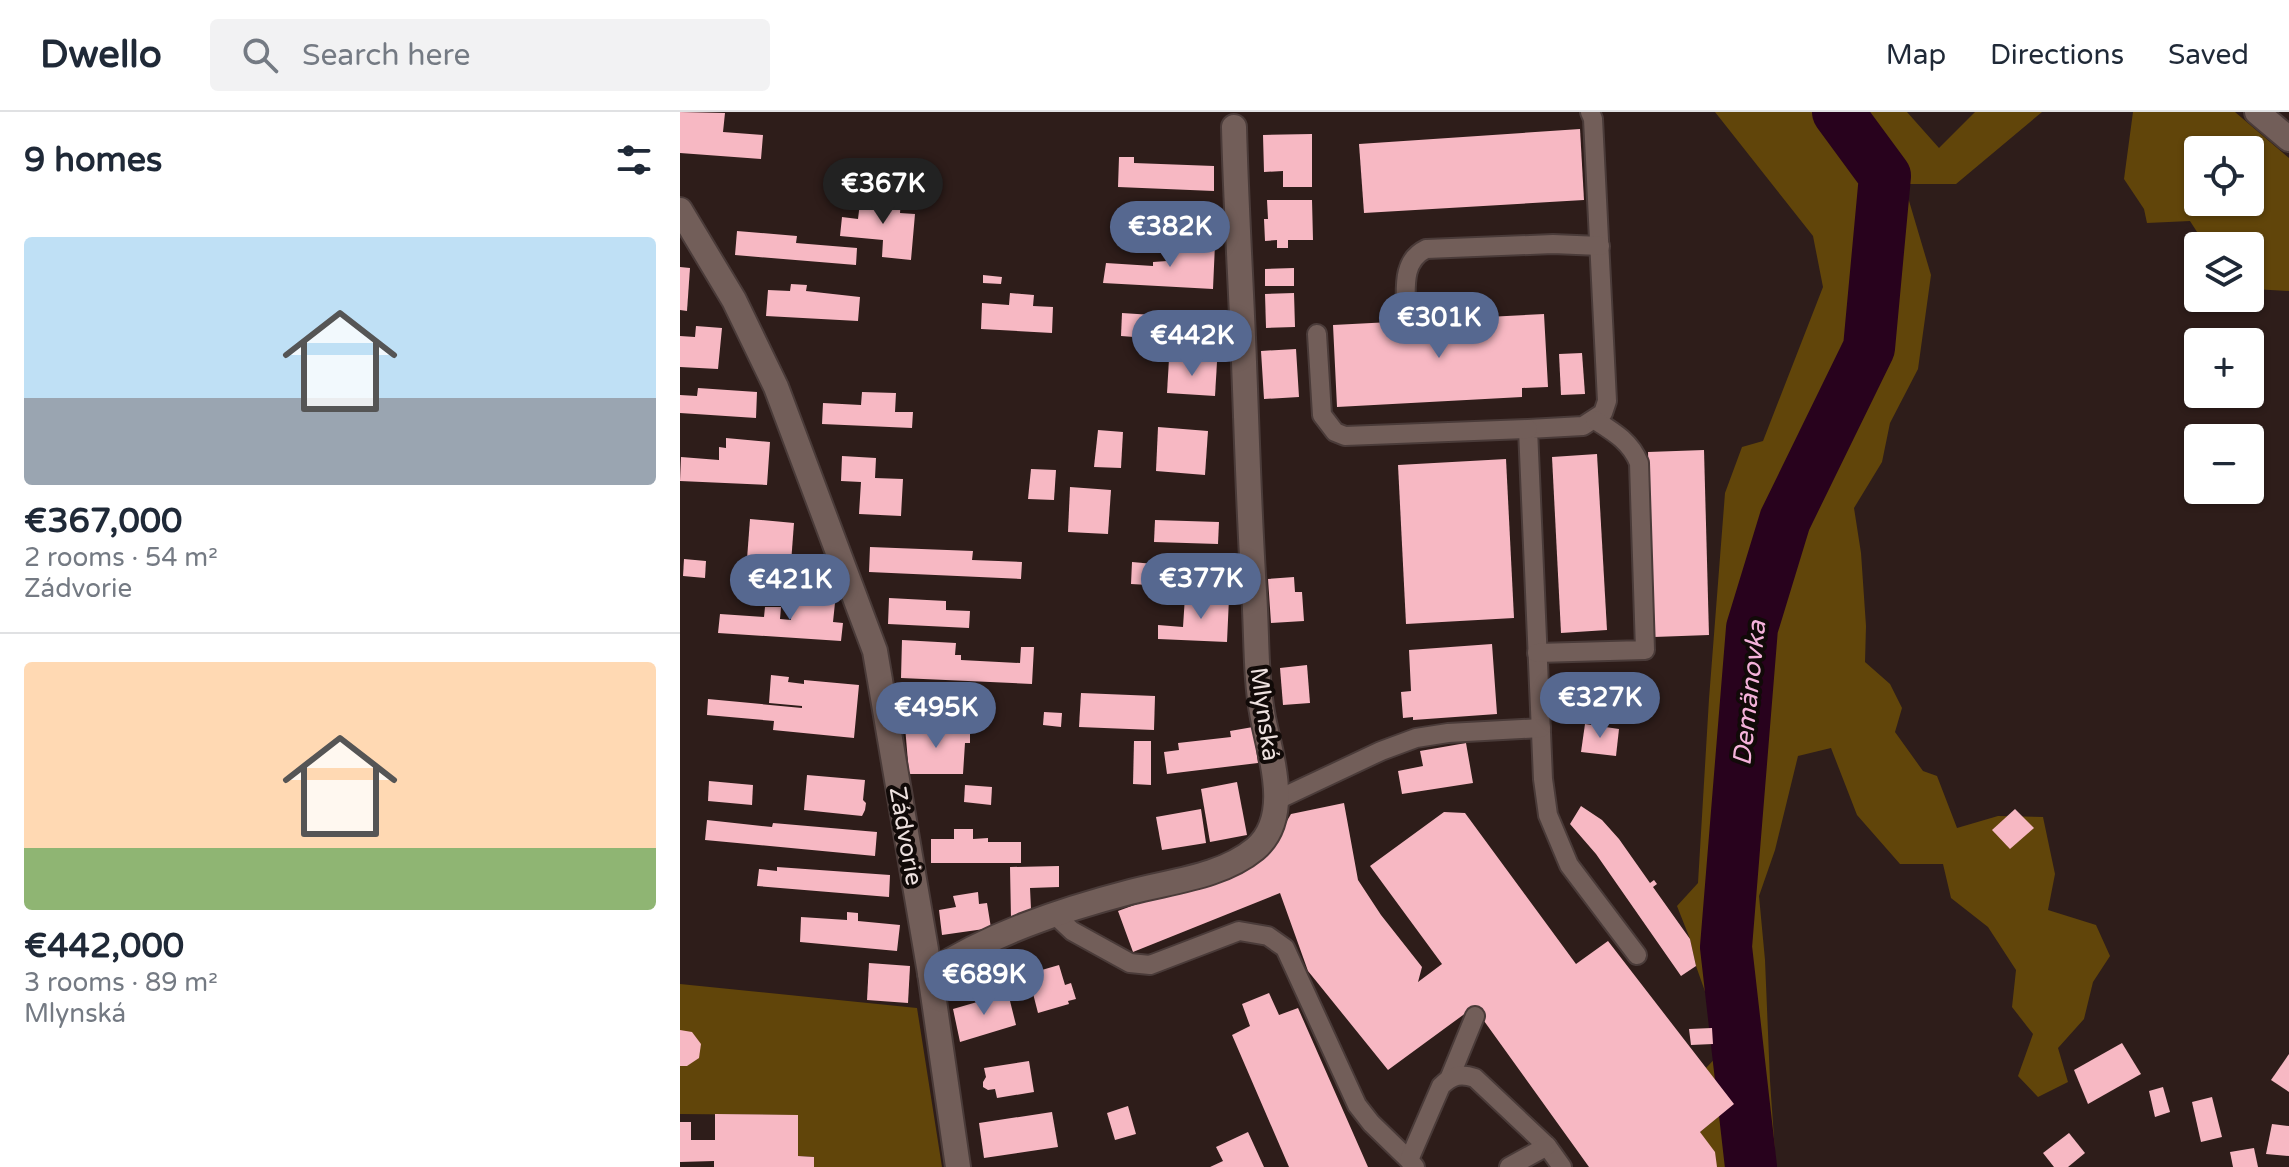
<!DOCTYPE html>
<meta charset="utf-8">
<style>
:root{--surface:#fff;--page:#f2f2f3;--text:#1f2937;--muted:#747a83;--line:#e0e1e3;--accent:#566890}
body{margin:0;font-family:"Varela Round",sans-serif;background:var(--page);color:var(--text);height:100vh;display:flex;flex-direction:column;font-size:30px;white-space:nowrap}
*{box-sizing:border-box;margin:0}
p{font-size:26px;color:var(--muted)}
.icon{flex:none;width:44px;height:44px;fill:none;stroke:currentColor;stroke-width:2;stroke-linecap:round;stroke-linejoin:round}
.map{position:relative;flex:1;overflow:hidden}
.drawer{display:flex;flex-direction:column;background:var(--surface);width:680px}
.drawer>*{flex:none}
.tools{position:absolute;left:1504px;top:24px;display:grid;gap:16px}
.tools a{display:grid;place-items:center;width:80px;height:80px;border-radius:8px;background:var(--surface);box-shadow:0 2px 6px #0004;font-size:40px}
.price{position:absolute;translate:-50% -68px;padding:0 18px;border-radius:28px;background:var(--accent);color:#fff;font-size:26px;line-height:52px;filter:drop-shadow(0 2px 4px #0008)}
.price::after{content:'';position:absolute;left:50%;top:48px;width:24px;height:18px;margin-left:-12px;background:inherit;clip-path:polygon(0 0,100% 0,50% 100%)}
.price.active{background:#222;color:#fff}
ul{padding:0;list-style:none}
li{display:grid;align-content:center;gap:16px;height:424px;padding:0 24px}
li+li{border-top:2px solid var(--line)}
li span{display:grid;place-items:center;height:248px;border-radius:8px;color:#555}
li>.icon{margin-inline-start:auto}
span .icon{width:144px;height:144px;fill:#fffc;stroke-width:1}
li b{font-size:34px}
h2{display:flex;justify-content:space-between;align-items:center;height:96px;padding:0 24px;font-size:34px}
header{display:flex;align-items:center;gap:48px;box-sizing:border-box;height:112px;padding:0 40px;background:var(--surface);border-bottom:2px solid var(--line)}
header strong{font-size:38px}
nav{display:flex;gap:44px;margin-inline-start:auto;font-size:28px}
.search{width:560px;height:72px;background:var(--page);display:flex;align-items:center;gap:20px;box-sizing:border-box;padding:0 28px;border-radius:8px;color:var(--muted);font-size:30px}
main{display:flex;flex:1;min-height:0}
.map>svg:first-child{display:block}
.green{fill:#61450a;fill-rule:evenodd}
.lines{fill:none;stroke-linecap:round;stroke-linejoin:round}
.river{stroke:#28021d;stroke-width:52}
.building{fill:#f7b8c3}
.service-casing{stroke:#4a3b39;stroke-width:22}
.minor-casing{stroke:#4a3b39;stroke-width:28}
.service{stroke:#725e59;stroke-width:18}
.minor{stroke:#725e59;stroke-width:24}
.labels{text-anchor:middle;stroke-width:8;stroke-linejoin:round;paint-order:stroke}
.street-label{font-size:24px;fill:#ede1df;stroke:#110a08}
.water-label{font-size:26px;font-style:italic;fill:#f4b2da;stroke:#110a08}
</style>
<header>
<strong>Dwello</strong>
<div class="search"><svg class="icon" aria-label="search" viewBox="0 0 24 24"><circle cx="10" cy="10" r="6"/><path d="M15 15l6 6"/></svg>Search here</div>
<nav><a>Map</a><a>Directions</a><a>Saved</a></nav>
</header>
<main>
<section class="drawer">
<h2>9 homes<svg class="icon" aria-label="filters" viewBox="0 0 24 24"><path d="M4 7h16M4 17h16"/><circle cx="9" cy="7" r="2"/><circle cx="15" cy="17" r="2"/></svg></h2>
<ul>
<li><span style="background:linear-gradient(#bfe0f5 65%,#9aa5b1 0)"><svg class="icon" aria-label="home" viewBox="0 0 24 24"><path d="M3 11l9-7 9 7M6 9v11h12V9"/></svg></span><div><b>€367,000</b><p>2 rooms · 54 m²</p><p>Zádvorie</p></div></li>
<li><span style="background:linear-gradient(#ffd9b3 75%,#8fb573 0)"><svg class="icon" aria-label="home" viewBox="0 0 24 24"><path d="M3 11l9-7 9 7M6 9v11h12V9"/></svg></span><div><b>€442,000</b><p>3 rooms · 89 m²</p><p>Mlynská</p></div></li>
</ul>
</section>
<div class="map">
<svg width="1609" height="1055" viewBox="0 0 1609 1055">
<rect width="100%" height="100%" fill="#2e1d1a"/>
<!-- green -->
<g class="green">
<polygon points="1035,0 1227,0 1259,36 1295,0 1362,0 1276,72 1224,72 1251,163 1238,257 1210,311 1202,350 1174,396 1181,441 1186,514 1185,550 1210,572 1222,596 1215,620 1243,659 1257,664 1277,716 1318,704 1363,705 1375,762 1368,798 1416,813 1430,844 1413,870 1404,907 1378,936 1388,970 1358,985 1338,964 1353,922 1332,895 1336,858 1308,815 1271,786 1263,752 1220,752 1177,703 1151,636 1118,644 1095,738 1079,784 1085,848 1090,969 1096,1055 1037,1055 1020,1020 1053,992 1026,956 1045,936 1016,854 1010,827 997,794 1018,771 1029,587 1045,381 1062,335 1083,329 1143,175 1133,124"/>
<path d="M1453 0H1555L1609 46V179L1573 177 1570 174V134H1526L1510 109 1467 111 1464 97 1444 67ZM1518 38H1570V90H1518Z"/>
<polygon points="0,872 237,896 262,1055 134,1055 134,1045 118,1044 117,1003 0,1002"/>
</g>
<g class="lines">
<!-- river -->
<polyline class="river" points="1071,1055 1046,835 1072,516 1105,408 1189,236 1205,64 1158,0"/>
</g>
<!-- building -->
<g class="building">
<polygon points="0,0 45,1 43,20 83,23 81,47 0,41"/>
<polygon points="900,17 904,88 684,101 679,32"/>
<polygon points="632,22 632,75 603,75 603,59 584,60 583,23"/>
<polygon points="439,45 454,45 454,51 534,54 534,79 438,75"/>
<polygon points="181,82 221,87 220,101 235,102 231,148 202,145 203,128 160,124 162,105 178,107"/>
<polygon points="587,88 632,88 633,128 608,128 608,136 597,136 597,128 585,129 584,107 588,107"/>
<polygon points="57,119 117,124 116,131 177,136 176,153 55,143"/>
<polygon points="493,129 535,132 533,177 423,171 426,151 473,154 473,150 487,149 487,142 492,143"/>
<polygon points="0,155 10,156 7,199 0,198"/>
<polygon points="614,156 614,174 585,174 585,157"/>
<polygon points="303,163 322,165 321,172 303,171"/>
<polygon points="111,172 127,173 126,179 180,185 178,209 86,204 88,178 110,179"/>
<polygon points="330,181 354,183 353,194 373,195 372,221 301,217 302,191 329,193"/>
<polygon points="614,181 615,215 586,216 585,182"/>
<polygon points="442,201 533,207 532,231 441,224"/>
<polygon points="864,202 868,275 842,276 842,285 657,295 653,213"/>
<polygon points="16,214 42,216 38,257 0,255 0,224 15,225"/>
<polygon points="616,237 619,285 584,287 581,239"/>
<polygon points="902,241 905,282 881,283 879,242"/>
<polygon points="489,247 537,250 535,284 487,281"/>
<polygon points="18,276 77,280 76,306 0,301 0,283 17,284"/>
<polygon points="182,280 216,281 215,300 233,300 232,316 142,312 143,291 181,293"/>
<polygon points="478,315 528,319 525,363 476,359"/>
<polygon points="418,318 443,320 441,356 414,355"/>
<polygon points="46,326 90,330 87,373 0,369 1,345 39,348 39,335 46,336"/>
<polygon points="1024,338 1029,523 974,525 968,340"/>
<polygon points="917,342 927,518 881,521 872,345"/>
<polygon points="162,344 196,346 195,366 223,367 221,404 179,402 181,370 161,369"/>
<polygon points="826,347 834,506 726,512 718,353"/>
<polygon points="351,357 376,358 374,388 348,387"/>
<polygon points="390,375 431,378 428,422 388,420"/>
<polygon points="70,407 114,411 111,451 67,447"/>
<polygon points="475,408 539,410 538,432 474,430"/>
<polygon points="190,435 293,439 292,448 342,450 341,467 189,460"/>
<polygon points="4,447 26,449 25,466 3,464"/>
<polygon points="475,447 540,450 538,477 451,472 452,450 474,452"/>
<polygon points="614,465 615,480 622,480 624,509 591,511 588,467"/>
<polygon points="134,479 156,481 153,510 163,511 161,529 38,521 40,502 84,505 85,495 101,495 100,507 111,508 112,492 133,493"/>
<polygon points="505,484 549,486 547,530 478,527 478,513 503,515"/>
<polygon points="209,486 266,489 266,498 290,499 289,516 208,512"/>
<polygon points="222,528 276,531 275,543 281,543 281,548 340,551 341,535 354,535 352,572 221,566"/>
<polygon points="812,532 817,602 733,608 733,605 723,606 721,580 731,579 729,538"/>
<polygon points="627,553 630,591 603,593 600,556"/>
<polygon points="91,563 109,565 108,570 124,572 124,568 179,573 174,626 93,618 94,609 27,603 28,587 122,596 122,594 89,591"/>
<polygon points="229,576 301,582 300,593 311,593 310,608 227,601"/>
<polygon points="401,581 475,584 474,618 399,615"/>
<polygon points="364,600 382,601 381,615 363,613"/>
<polygon points="905,612 939,617 936,644 901,640"/>
<polygon points="225,614 290,619 290,631 285,631 283,662 229,662"/>
<polygon points="573,615 578,651 487,662 484,640 499,638 498,631 551,625 550,619"/>
<polygon points="454,629 471,629 471,673 453,672"/>
<polygon points="786,631 793,671 722,682 718,659 743,654 740,639"/>
<polygon points="127,663 185,668 183,688 186,691 185,698 182,704 124,698"/>
<polygon points="29,669 73,673 72,693 28,689"/>
<polygon points="557,670 567,723 530,730 521,677"/>
<polygon points="285,673 312,675 311,693 284,690"/>
<polygon points="664,691 678,768 701,803 742,855 738,870 762,852 690,754 764,700 785,701 896,852 928,829 1054,992 1020,1020 1035,1040 1037,1055 909,1055 794,895 708,958 628,859 600,781 453,840 438,799 586,745 611,702"/>
<polygon points="901,694 922,708 939,727 970,771 974,768 977,772 973,775 1010,827 1016,854 1001,864 916,742 890,712"/>
<polygon points="521,697 526,731 482,738 476,705"/>
<polygon points="1335,697 1354,716 1330,737 1312,718"/>
<polygon points="27,708 92,715 93,711 197,720 195,744 25,728"/>
<polygon points="274,717 293,717 293,727 308,726 308,730 341,730 341,751 251,751 251,727 274,727"/>
<polygon points="379,754 379,775 350,776 351,797 331,806 330,755"/>
<polygon points="97,755 210,763 209,785 77,774 79,757 97,759"/>
<polygon points="298,780 299,792 307,791 311,816 262,823 259,798 276,795 273,784"/>
<polygon points="167,800 178,801 178,809 220,813 217,839 120,830 121,805 167,808"/>
<polygon points="189,851 230,854 228,891 187,888"/>
<polygon points="379,853 385,873 391,871 396,887 388,889 389,892 358,901 348,862"/>
<polygon points="328,881 336,913 280,930 273,897"/>
<polygon points="589,881 599,903 618,896 688,1055 609,1055 552,923 570,914 562,892"/>
<polygon points="1032,916 1033,932 1011,933 1009,917"/>
<polygon points="0,918 12,920 21,932 19,946 7,954 0,954"/>
<polygon points="1442,931 1461,962 1408,992 1394,958"/>
<polygon points="1609,942 1609,980 1591,968"/>
<polygon points="349,949 354,980 317,986 315,977 308,978 303,975 303,970 306,965 304,956"/>
<polygon points="1483,975 1490,1000 1475,1005 1469,979"/>
<polygon points="1532,985 1542,1025 1521,1030 1512,990"/>
<polygon points="448,994 456,1022 435,1028 427,1001"/>
<polygon points="372,1000 378,1035 304,1046 299,1011"/>
<polygon points="35,1002 118,1003 118,1044 134,1045 134,1055 34,1055 34,1049 0,1050 0,1010 11,1010 11,1028 35,1028"/>
<polygon points="1592,1012 1609,1014 1609,1044 1586,1042"/>
<polygon points="568,1020 584,1055 530,1055 543,1049 536,1035"/>
<polygon points="1389,1021 1405,1041 1388,1055 1374,1055 1363,1041"/>
<polygon points="1574,1036 1578,1055 1553,1055 1550,1040"/>
</g>
<g class="lines">
<!-- service casing -->
<g class="service-casing">
<g id="service">
<polyline points="910,0 913,7 927,289 923,301 903,314 848,317 863,667 868,703 889,753 957,843"/>
<path d="M726 202C726 178 721 149 746 137L873 132 920 134"/>
<polyline points="637,222 642,303 655,320 665,324 848,317"/>
<path d="M857 541 965 538 959 351C951 330 934 320 915 308"/>
<polyline points="597,688 701,639 736,626 768,621 861,616"/>
<polyline points="375,803 392,819 450,851 470,853 559,819 588,824 605,836 677,993 691,1011 729,1048"/>
<polyline points="770,965 795,904"/>
<path d="M735 1055 729 1048 761 974C772 963 781 961 795 966L867 1034 882 1055"/>
<polyline points="829,1055 867,1034"/>
</g>
</g>
<!-- minor casing -->
<g class="minor-casing">
<g id="minor">
<polyline points="1577,0 1609,27"/>
<polyline points="0,98 54,188 96,275 195,539 250,861 278,1055"/>
<path d="M250 861C310 822 381 798 450 780 491 769 541 765 575 737 612 706 591 645 583 606 575 564 577 521 574 479 569 403 567 327 564 250 561 172 556 94 554 15"/>
</g>
</g>
<!-- service -->
<use href="#service" class="service"/>
<!-- minor -->
<use href="#minor" class="minor"/>
</g>
<g class="labels">
<!-- street labels -->
<g class="street-label">
<text transform="translate(585 602) rotate(82)" y="8">Mlynská</text>
<text transform="translate(226 724) rotate(80)" y="8">Zádvorie</text>
</g>
<!-- water labels -->
<g class="water-label">
<text transform="translate(1069 581) rotate(-84)" y="9">Demänovka</text>
</g>
</g>
</svg>
<div class="tools">
<a><svg class="icon" aria-label="locate" viewBox="0 0 24 24"><circle cx="12" cy="12" r="6"/><path d="M12 2v4M12 18v4M2 12h4M18 12h4"/></svg></a>
<a><svg class="icon" aria-label="layers" viewBox="0 0 24 24"><path d="M12 4l9 5-9 5-9-5zM3 14l9 5 9-5"/></svg></a>
<a>+</a>
<a>−</a>
</div>
<b class="price active" style="left:203px;top:114px">€367K</b>
<b class="price" style="left:490px;top:157px">€382K</b>
<b class="price" style="left:759px;top:248px">€301K</b>
<b class="price" style="left:512px;top:266px">€442K</b>
<b class="price" style="left:521px;top:509px">€377K</b>
<b class="price" style="left:110px;top:510px">€421K</b>
<b class="price" style="left:920px;top:628px">€327K</b>
<b class="price" style="left:256px;top:638px">€495K</b>
<b class="price" style="left:304px;top:905px">€689K</b>
</div>
</main>
